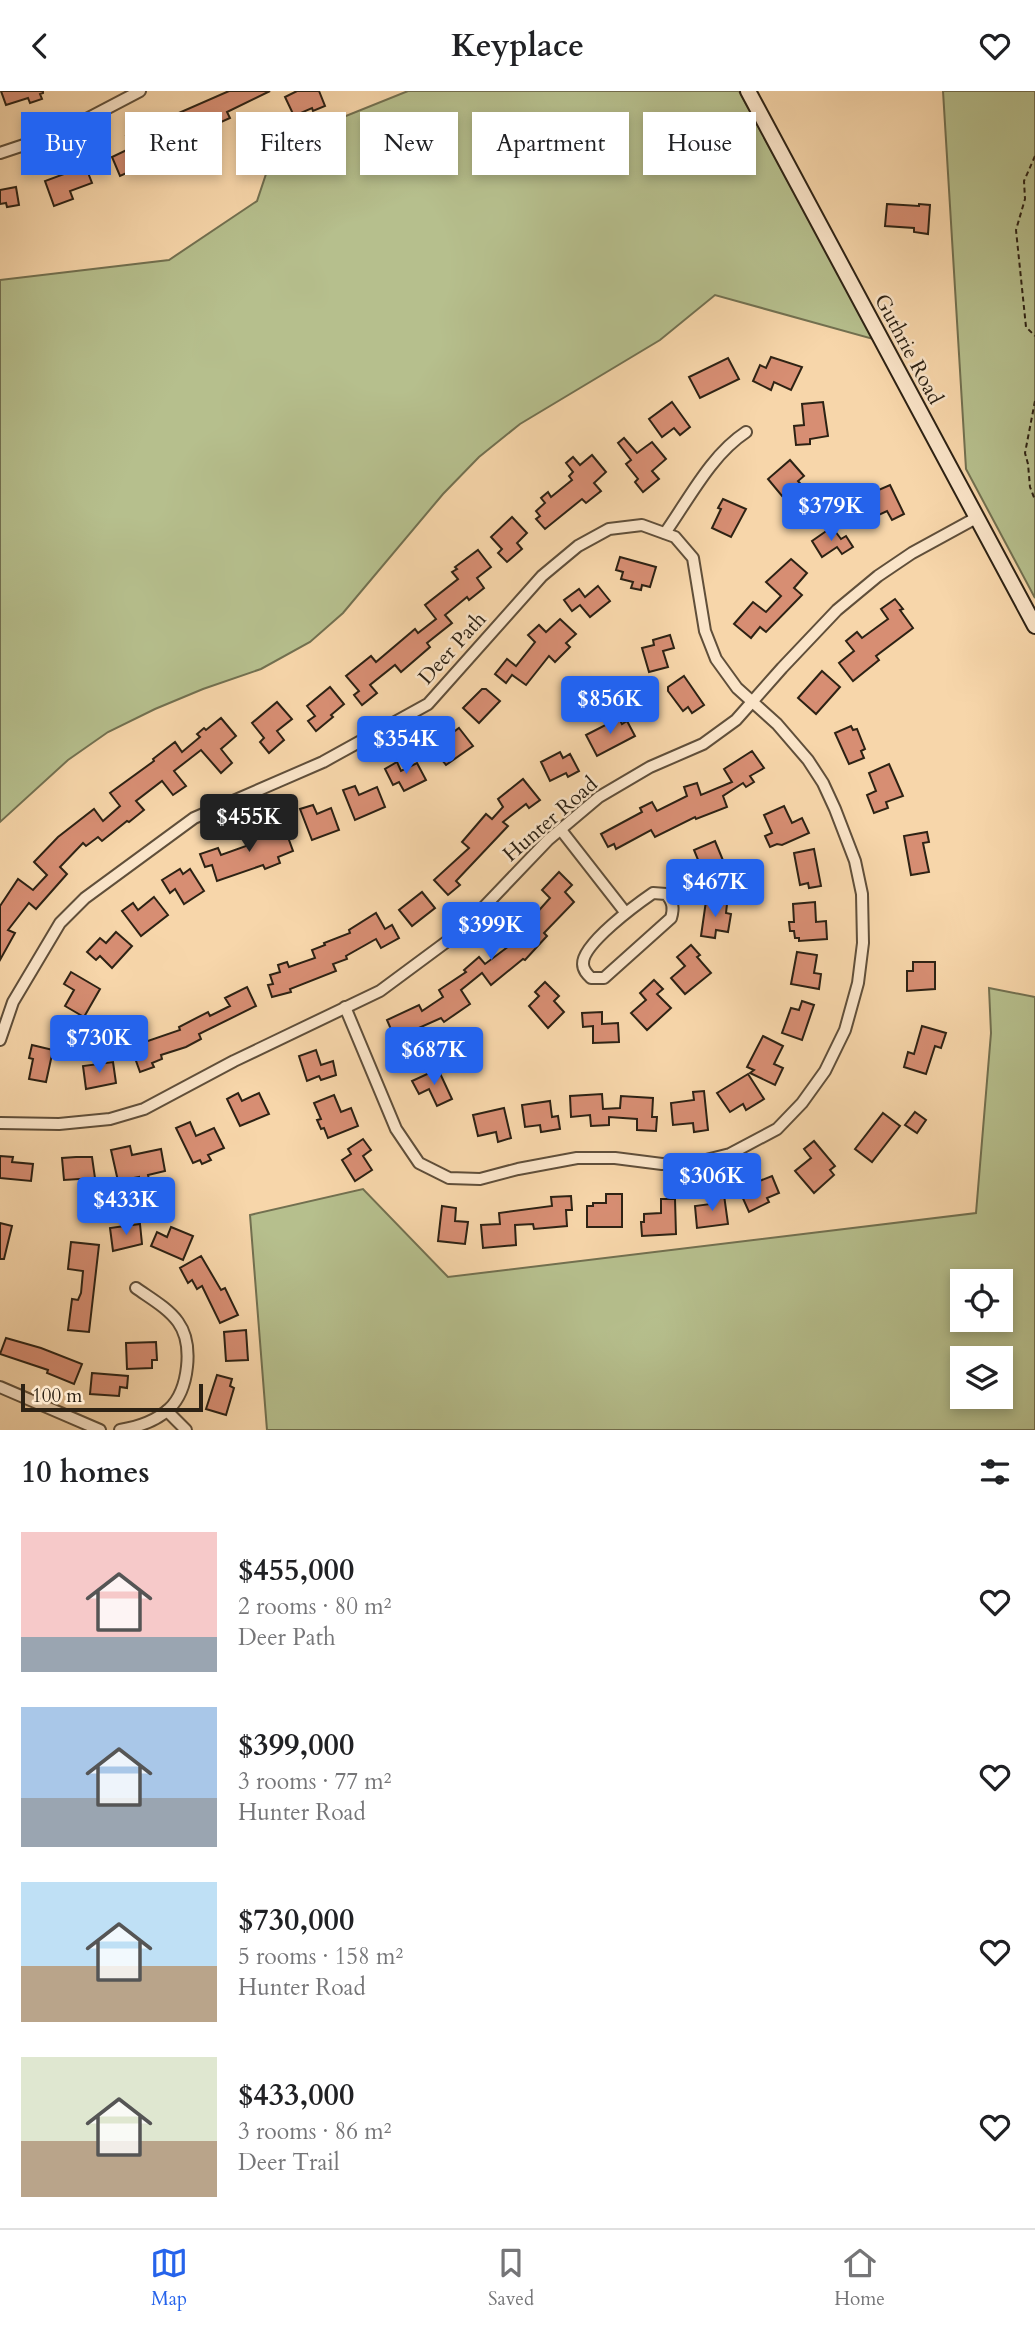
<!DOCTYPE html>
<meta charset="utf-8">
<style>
:root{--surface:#fff;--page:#f6f6f6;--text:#202124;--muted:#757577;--line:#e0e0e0;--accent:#2563eb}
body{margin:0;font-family:Cardo,serif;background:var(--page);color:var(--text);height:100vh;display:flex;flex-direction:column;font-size:26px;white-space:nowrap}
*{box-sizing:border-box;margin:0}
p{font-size:23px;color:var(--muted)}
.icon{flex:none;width:38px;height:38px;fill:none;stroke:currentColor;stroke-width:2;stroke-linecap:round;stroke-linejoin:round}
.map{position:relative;height:1339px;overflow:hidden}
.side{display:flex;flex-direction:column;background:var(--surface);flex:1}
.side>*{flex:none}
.banner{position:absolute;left:21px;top:21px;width:994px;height:63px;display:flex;gap:14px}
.controls{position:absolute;left:950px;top:1178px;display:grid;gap:14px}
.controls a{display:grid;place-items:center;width:63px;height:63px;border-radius:0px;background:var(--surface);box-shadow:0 4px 10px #0003;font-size:35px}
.scale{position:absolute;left:21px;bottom:18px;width:182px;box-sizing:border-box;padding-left:7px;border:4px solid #2d2214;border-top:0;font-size:19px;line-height:24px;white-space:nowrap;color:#2d2214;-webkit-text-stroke:5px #fae4c8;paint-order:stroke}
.price{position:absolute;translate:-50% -60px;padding:0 16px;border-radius:7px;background:var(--accent);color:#fff;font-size:23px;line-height:46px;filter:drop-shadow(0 2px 4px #0008)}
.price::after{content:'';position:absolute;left:50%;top:42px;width:21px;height:16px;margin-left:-10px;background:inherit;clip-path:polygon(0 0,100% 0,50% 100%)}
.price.current{background:#222;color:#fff}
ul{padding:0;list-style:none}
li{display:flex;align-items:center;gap:21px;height:175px;padding:0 21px}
li span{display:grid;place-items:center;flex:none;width:196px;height:140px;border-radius:0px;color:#555}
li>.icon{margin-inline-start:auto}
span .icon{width:84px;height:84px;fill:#fffc;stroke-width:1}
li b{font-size:30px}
h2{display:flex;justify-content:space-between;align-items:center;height:84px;padding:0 21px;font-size:30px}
.tag{padding:0 24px;border-radius:0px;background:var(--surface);box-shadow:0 4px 10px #0003;font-size:24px;line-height:63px}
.tag.current{background:var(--accent);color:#fff}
header{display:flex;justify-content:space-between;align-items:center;height:91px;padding:0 21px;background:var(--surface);font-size:32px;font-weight:700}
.tab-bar{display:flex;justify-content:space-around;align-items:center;height:98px;border-top:2px solid var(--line);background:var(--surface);font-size:19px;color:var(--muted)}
.tab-bar a{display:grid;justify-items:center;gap:4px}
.tab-bar .current{color:var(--accent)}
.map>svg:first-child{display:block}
.green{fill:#b6bf8d;stroke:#727050;stroke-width:2;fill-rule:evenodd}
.building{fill:#d78e73;stroke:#2d2214;stroke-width:2}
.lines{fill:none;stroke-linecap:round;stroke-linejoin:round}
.street-casing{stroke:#604f3a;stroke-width:14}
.secondary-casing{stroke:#2d2214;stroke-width:18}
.path{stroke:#2d2214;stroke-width:2;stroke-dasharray:5 3.5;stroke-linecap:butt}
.street{stroke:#fae4c8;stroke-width:10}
.secondary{stroke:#fae4c8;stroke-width:14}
.labels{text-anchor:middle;stroke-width:5;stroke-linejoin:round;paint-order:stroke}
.street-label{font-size:21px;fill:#2d2214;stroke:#fae4c8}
</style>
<header><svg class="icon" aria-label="back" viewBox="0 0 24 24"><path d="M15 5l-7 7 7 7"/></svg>Keyplace<svg class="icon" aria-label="heart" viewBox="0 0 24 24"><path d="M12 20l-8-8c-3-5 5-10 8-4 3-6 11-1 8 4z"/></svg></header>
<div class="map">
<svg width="1035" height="1339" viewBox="0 0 1035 1339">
<rect width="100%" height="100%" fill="#f7d6aa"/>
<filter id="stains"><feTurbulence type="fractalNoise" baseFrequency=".00286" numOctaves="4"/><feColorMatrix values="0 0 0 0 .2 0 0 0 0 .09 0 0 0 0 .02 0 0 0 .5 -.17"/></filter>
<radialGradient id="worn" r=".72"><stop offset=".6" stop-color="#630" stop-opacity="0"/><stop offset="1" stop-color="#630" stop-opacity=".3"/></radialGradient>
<!-- green -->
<g class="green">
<polygon points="408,0 739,0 873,248 715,204 660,249 520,333 479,366 443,403 343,522 310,551 261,578 203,598 155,618 108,641 68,669 0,731 0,189 169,169 257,110 276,53"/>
<polygon points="943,0 1035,0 1035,507 966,378"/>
<path d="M989 897 1035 906V1339H267L250 1124 363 1098 448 1186 976 1122 991 942ZM1001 1190V1228H962V1190ZM1001 1267V1306H962V1267Z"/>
</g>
<!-- building -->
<g class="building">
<polygon points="1,0 43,0 43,2 40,3 42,8 30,12 28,7 6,14"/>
<polygon points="229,0 270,0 227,21 230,27 219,32 216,26 183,42 186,49 178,53 175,47 167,50 163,42 145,50 153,67 146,70 147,73 120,85 112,66 131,57 126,45"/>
<polygon points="297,0 319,0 325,15 313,20 312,17 294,25 285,6"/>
<polygon points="83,69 92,92 70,100 73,108 54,115 45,90 67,82 65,76"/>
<polygon points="16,96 19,114 7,116 6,112 0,113 0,99"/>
<polygon points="887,113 919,115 919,113 930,114 928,143 914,141 914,137 885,135"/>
<polygon points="771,266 802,276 791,299 774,291 771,299 753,290 760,274 766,277"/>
<polygon points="728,267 739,288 700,307 689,286"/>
<polygon points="672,311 690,336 680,344 674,337 662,346 649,328"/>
<polygon points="823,311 828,345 810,348 810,353 796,354 794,335 804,334 802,313"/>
<polygon points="624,347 637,362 652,351 666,368 652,380 659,388 643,401 635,391 638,388 626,373 631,369 618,352"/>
<polygon points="592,364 606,381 594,392 601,400 586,412 582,408 545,438 536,428 540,425 536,420 545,412 541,407 548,401 551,406 572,389 569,385 573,381 566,372 573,366 580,374"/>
<polygon points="790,369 804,385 798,390 804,397 795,405 790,399 782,405 768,388"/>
<polygon points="890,394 904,423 892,429 887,420 870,428 860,407"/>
<polygon points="723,408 746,418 731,446 712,437 721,418 718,417"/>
<polygon points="512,426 527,442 517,452 522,458 507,471 498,462 502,458 491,446"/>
<polygon points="832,436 841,448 846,445 853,456 842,463 837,456 822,466 812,450"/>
<polygon points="478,459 491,476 477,487 484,497 469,509 467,506 445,524 452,532 427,552 430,556 401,581 395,574 370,594 377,602 362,614 354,604 359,600 346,585 371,565 376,571 415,538 418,542 436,528 425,514 458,488 452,481 457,478 455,476"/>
<polygon points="620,466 656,476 650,496 642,494 641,499 631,497 633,491 621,488 623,481 616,479"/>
<polygon points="791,468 807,482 794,497 802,504 766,541 760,536 751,547 734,533 753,511 766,521 781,505 766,491"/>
<polygon points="598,495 610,510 590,526 580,514 572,520 564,509 579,498 585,506"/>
<polygon points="895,508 903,518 900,519 913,537 876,565 879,569 853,590 839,572 854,560 846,550 857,541 862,547 888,528 881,518"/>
<polygon points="560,528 576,543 566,552 570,556 555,571 549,565 526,594 512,584 506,592 495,583 507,568 516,575 535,551 528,544 539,534 546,541"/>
<polygon points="670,544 674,557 663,560 668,576 649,581 642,557 654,554 653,549"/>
<polygon points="822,580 840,596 816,623 798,607"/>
<polygon points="684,585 704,614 692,622 688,616 683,620 668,600 668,596"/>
<polygon points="330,596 344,613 331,624 333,626 316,640 308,630 315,625 307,615"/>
<polygon points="482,598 486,598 500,610 479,632 463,617"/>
<polygon points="277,611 292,628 277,640 284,649 269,662 260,651 264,647 252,632"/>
<polygon points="221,627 236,645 221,658 232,672 221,682 201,659 174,680 186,695 173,704 162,690 136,710 144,719 129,731 127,730 102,750 98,746 86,755 83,752 60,776 67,783 36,818 29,812 8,839 15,842 0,869 0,815 18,788 33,799 47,784 34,771 58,746 94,718 103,730 120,715 110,702 154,670 153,668 175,651 182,661 200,646 197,643 204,637 206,639"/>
<polygon points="619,627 622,633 627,630 635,645 597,665 586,644"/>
<polygon points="851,635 853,639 857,638 865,658 861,660 864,667 849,673 835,642"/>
<polygon points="459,637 473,655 446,674 435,660 432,663 423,651 438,640 444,648"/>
<polygon points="752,660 764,677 750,685 754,691 746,696 743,692 723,705 727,716 696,728 695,726 655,746 651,739 616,758 614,753 608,756 601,743 642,721 640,717 652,711 657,720 687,705 684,696 697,692 701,704 732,691 724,678"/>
<polygon points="560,661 563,667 570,663 579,680 568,686 566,682 550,690 541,671"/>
<polygon points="397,671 401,680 417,672 426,689 404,700 399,691 393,694 385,678"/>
<polygon points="889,673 903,705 886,711 888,717 874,722 867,704 876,700 869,682"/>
<polygon points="523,688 540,709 529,717 526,713 503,731 508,735 456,790 460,794 448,804 434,789 469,757 462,751 486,723 492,728 503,716 498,708"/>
<polygon points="355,695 359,704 377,696 385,716 355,729 343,699"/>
<polygon points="313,714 317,723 331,717 339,739 312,749 300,718"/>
<polygon points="784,715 792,732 802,727 809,742 782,754 777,753 770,756 765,745 772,742 764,724"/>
<polygon points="263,735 267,745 285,738 293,760 278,766 280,772 265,778 263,774 217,790 212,774 205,776 200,763 218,757 221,764 249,754 244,742"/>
<polygon points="927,741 929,751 923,752 929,781 911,784 904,745"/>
<polygon points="715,750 727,779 711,786 714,794 700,800 692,780 701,776 694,759"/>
<polygon points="814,758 821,795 809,797 808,792 800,794 794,762"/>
<polygon points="180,778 183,783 190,778 204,800 184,813 175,798 170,802 162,789"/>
<polygon points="559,781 572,794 565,801 574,811 544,842 547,845 525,869 523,868 491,894 482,882 461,899 470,913 444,931 441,927 401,945 398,940 393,943 387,929 419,914 422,920 443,906 439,899 466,881 464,879 479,866 485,873 509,855 499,846 508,836 517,844 550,807 542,799"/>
<polygon points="422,801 435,817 412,835 399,819"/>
<polygon points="154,806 168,824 141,845 122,820 133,812 138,819"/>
<polygon points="706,810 727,813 726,822 731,823 728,841 716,839 715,847 701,845"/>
<polygon points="815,811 816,831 826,830 827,848 799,850 799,847 795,847 794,840 790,840 789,831 794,831 793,813"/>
<polygon points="376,822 385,838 392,834 399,847 381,857 376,848 346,865 347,868 333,873 336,880 290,898 291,901 272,906 268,894 273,893 270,884 280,881 278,874 287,871 289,876 315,867 312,859 325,854 324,852 350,842 349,839"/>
<polygon points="116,841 132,855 112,877 100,865 96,869 87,861 100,847 106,852"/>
<polygon points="691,854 700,864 697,866 711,882 685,903 671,887 685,875 677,866"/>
<polygon points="797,861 817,864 814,882 821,883 819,898 791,893"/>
<polygon points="913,871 935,871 935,898 907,900 907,880 913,880"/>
<polygon points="71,881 100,898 84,926 65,915 74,899 64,893"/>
<polygon points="654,889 663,898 657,903 671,917 647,939 631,922 646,909 640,902"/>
<polygon points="545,891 559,905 554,910 564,921 548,937 529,915 539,905 535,901"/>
<polygon points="247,896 256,915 199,943 201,948 186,956 161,964 162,968 152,972 154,976 140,981 130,953 144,948 145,951 180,939 179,936 208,921 210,925 230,915 225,907"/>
<polygon points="802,910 814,914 802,949 782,942 791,917 799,919"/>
<polygon points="602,921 602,933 618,932 619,951 593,952 593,935 583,936 582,922"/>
<polygon points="922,935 946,942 941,957 935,955 926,983 904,976 908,961 914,963"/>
<polygon points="763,945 783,955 774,973 783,977 775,994 750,982 754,979 747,976"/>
<polygon points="32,954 53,959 46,991 29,988 33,968 29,967"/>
<polygon points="316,959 321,974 333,970 336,984 321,989 319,985 307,990 299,965"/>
<polygon points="113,971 116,992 86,998 83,975"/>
<polygon points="438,978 452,1008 437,1015 429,998 419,1003 412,990"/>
<polygon points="748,983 764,1008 746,1019 743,1013 730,1021 717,1002"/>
<polygon points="704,1000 708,1039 694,1041 693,1032 673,1034 671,1012 694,1009 693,1001"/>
<polygon points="238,1002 242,1010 259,1002 269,1023 240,1035 227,1008"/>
<polygon points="602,1003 603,1018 620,1017 621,1005 653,1007 652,1026 657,1026 656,1040 637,1039 637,1028 609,1026 609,1034 591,1035 590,1024 571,1026 570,1005"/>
<polygon points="334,1004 341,1021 351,1017 358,1035 328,1047 324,1037 321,1038 317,1029 321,1028 314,1012"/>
<polygon points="550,1010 552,1026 558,1025 560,1038 541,1041 540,1034 525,1036 522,1014"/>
<polygon points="504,1017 511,1047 498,1051 496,1041 478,1045 473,1024"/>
<polygon points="915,1021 926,1029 917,1042 905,1034"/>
<polygon points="883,1022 900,1035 872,1071 855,1058"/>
<polygon points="190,1031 196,1045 214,1037 224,1057 208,1064 211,1069 202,1073 200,1069 193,1072 176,1037"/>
<polygon points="363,1048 371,1059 363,1065 372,1079 355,1090 342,1069 351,1063 348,1058"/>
<polygon points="814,1050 835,1075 830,1079 834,1084 814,1102 795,1080 811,1067 804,1058"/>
<polygon points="130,1055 132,1064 161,1058 165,1080 148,1084 149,1088 139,1090 139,1086 118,1090 111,1059"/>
<polygon points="0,1065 13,1066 12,1071 33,1073 31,1090 0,1087"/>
<polygon points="76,1066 92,1066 95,1087 64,1089 62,1067"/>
<polygon points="772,1085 779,1102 767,1107 769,1111 749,1121 741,1103 754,1097 752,1093"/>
<polygon points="606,1103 622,1103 622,1136 587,1136 587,1115 593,1115 593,1112 606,1112"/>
<polygon points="724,1104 728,1133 697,1137 695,1115 711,1113 710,1106"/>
<polygon points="571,1105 572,1119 566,1119 567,1135 534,1138 533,1133 515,1134 516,1154 483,1157 481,1134 500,1133 499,1122 552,1115 551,1106"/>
<polygon points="661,1108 675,1108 676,1143 642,1145 641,1131 644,1131 644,1123 661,1122"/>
<polygon points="442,1115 456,1117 455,1130 468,1131 465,1153 438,1150"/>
<polygon points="0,1132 12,1135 4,1168 0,1168"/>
<polygon points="140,1133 142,1153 113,1160 110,1137"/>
<polygon points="171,1136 193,1145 183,1169 151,1155 157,1141 167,1146"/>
<polygon points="71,1151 99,1154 89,1241 68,1239 72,1208 78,1209 81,1202 83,1180 68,1178"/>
<polygon points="201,1165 221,1199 225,1197 238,1224 220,1232 202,1195 197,1198 192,1189 188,1192 180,1177"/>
<polygon points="246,1239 248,1269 226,1270 224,1241"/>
<polygon points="6,1247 41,1257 82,1273 74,1293 47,1282 48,1279 0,1263"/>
<polygon points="156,1251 157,1269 152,1269 152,1277 127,1278 126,1252"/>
<polygon points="92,1282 128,1285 127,1297 120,1296 119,1305 90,1303"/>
<polygon points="217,1284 232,1288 230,1295 234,1297 226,1324 206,1318"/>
</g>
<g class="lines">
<!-- street casing -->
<g class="street-casing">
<g id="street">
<polyline points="0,62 60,42 140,0"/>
<path d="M665 442C689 408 711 364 746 341"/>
<polyline points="561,739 625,821"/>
<path d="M653 802 666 803C673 811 674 817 671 827L604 887H591C587 883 583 879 583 873 582 853 637 813 653 802Z"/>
<polyline points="0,949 13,911 60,832 85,807 194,727 323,671 428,613 542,485 578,455 609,438 642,434 675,446 693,467 705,540 716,568 737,597 777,633 808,669 823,692 835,718 855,770 862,803 863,852 858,892 845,939 825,980 802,1012 777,1038 730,1063 698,1071 662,1073 615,1067 577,1067 518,1078 480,1088 449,1087 419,1072 396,1038 345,916"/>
<polyline points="0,1032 59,1033 110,1028 144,1018 234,970 380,900 461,840 548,749 599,706 650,676 703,653 736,629 782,577 837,519 878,485 912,462 976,427"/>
<polyline points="0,1296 100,1339"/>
<polyline points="167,1320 186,1339"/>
<path d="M120 1339C138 1336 156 1330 169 1318 189 1299 194 1253 178 1231 168 1217 150 1207 136 1197"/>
</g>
</g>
<!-- secondary casing -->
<g class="secondary-casing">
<polyline id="secondary" points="748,0 1035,535"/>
</g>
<!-- path -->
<g class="path">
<polyline points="1035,65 1024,90 1025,108 1016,139 1026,236 1035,245"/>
<polyline points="1035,310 1025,362 1028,373 1030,396 1035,409"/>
</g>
<!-- street -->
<use href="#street" class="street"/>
<!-- secondary -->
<use href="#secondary" class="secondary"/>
</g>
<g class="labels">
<!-- street labels -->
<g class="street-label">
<text transform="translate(909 258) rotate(62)" y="7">Guthrie Road</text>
<text transform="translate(452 557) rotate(-48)" y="7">Deer Path</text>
<text transform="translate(550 728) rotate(-41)" y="7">Hunter Road</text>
</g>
</g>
<rect width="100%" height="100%" filter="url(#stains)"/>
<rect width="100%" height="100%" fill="url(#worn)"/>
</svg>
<div class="controls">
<a><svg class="icon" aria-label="locate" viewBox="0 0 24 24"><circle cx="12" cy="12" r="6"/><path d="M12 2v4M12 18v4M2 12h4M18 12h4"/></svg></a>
<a><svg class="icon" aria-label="layers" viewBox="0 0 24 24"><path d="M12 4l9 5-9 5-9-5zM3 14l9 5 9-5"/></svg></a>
</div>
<div class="scale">100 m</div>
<b class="price" style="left:831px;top:452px">$379K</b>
<b class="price" style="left:610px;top:645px">$856K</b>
<b class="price" style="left:406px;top:685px">$354K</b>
<b class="price current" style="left:249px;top:763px">$455K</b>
<b class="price" style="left:715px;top:828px">$467K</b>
<b class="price" style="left:491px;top:871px">$399K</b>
<b class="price" style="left:99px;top:984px">$730K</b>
<b class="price" style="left:434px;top:996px">$687K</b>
<b class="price" style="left:712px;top:1122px">$306K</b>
<b class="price" style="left:126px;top:1146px">$433K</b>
<div class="banner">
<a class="tag current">Buy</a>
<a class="tag">Rent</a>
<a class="tag">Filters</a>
<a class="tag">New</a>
<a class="tag">Apartment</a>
<a class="tag">House</a>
</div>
</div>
<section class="side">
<h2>10 homes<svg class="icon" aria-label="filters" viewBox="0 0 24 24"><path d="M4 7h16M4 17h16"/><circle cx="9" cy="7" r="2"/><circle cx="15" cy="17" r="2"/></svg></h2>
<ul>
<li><span style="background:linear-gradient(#f6c9c9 75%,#9aa5b1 0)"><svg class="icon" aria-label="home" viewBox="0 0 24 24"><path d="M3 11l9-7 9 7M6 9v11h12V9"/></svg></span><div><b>$455,000</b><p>2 rooms · 80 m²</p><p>Deer Path</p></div><svg class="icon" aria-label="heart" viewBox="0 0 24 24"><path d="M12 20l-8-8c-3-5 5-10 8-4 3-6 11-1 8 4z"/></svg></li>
<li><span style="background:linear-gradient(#a9c7e8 65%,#9aa5b1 0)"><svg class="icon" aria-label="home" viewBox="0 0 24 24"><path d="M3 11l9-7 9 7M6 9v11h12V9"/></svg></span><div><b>$399,000</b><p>3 rooms · 77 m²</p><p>Hunter Road</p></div><svg class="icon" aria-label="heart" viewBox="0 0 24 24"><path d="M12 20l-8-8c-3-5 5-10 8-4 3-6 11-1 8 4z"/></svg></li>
<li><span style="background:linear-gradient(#bfe0f5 60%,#b9a48a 0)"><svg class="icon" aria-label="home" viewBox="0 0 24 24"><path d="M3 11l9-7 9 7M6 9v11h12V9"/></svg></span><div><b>$730,000</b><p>5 rooms · 158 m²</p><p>Hunter Road</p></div><svg class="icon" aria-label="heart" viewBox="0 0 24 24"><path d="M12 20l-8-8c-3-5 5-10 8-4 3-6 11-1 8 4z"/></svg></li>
<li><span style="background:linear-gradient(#dfe7d0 60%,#b9a48a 0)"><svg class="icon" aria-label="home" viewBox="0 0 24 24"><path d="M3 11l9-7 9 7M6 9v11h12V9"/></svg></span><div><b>$433,000</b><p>3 rooms · 86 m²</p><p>Deer Trail</p></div><svg class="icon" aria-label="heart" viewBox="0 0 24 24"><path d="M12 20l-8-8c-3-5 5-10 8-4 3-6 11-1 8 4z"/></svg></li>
</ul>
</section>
<nav class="tab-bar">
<a class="current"><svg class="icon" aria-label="map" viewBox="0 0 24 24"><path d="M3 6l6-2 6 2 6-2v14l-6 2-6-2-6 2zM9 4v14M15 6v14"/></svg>Map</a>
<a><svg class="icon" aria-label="saved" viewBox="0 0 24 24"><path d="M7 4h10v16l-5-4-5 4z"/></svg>Saved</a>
<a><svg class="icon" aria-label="home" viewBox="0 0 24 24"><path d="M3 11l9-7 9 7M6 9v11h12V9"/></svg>Home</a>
</nav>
